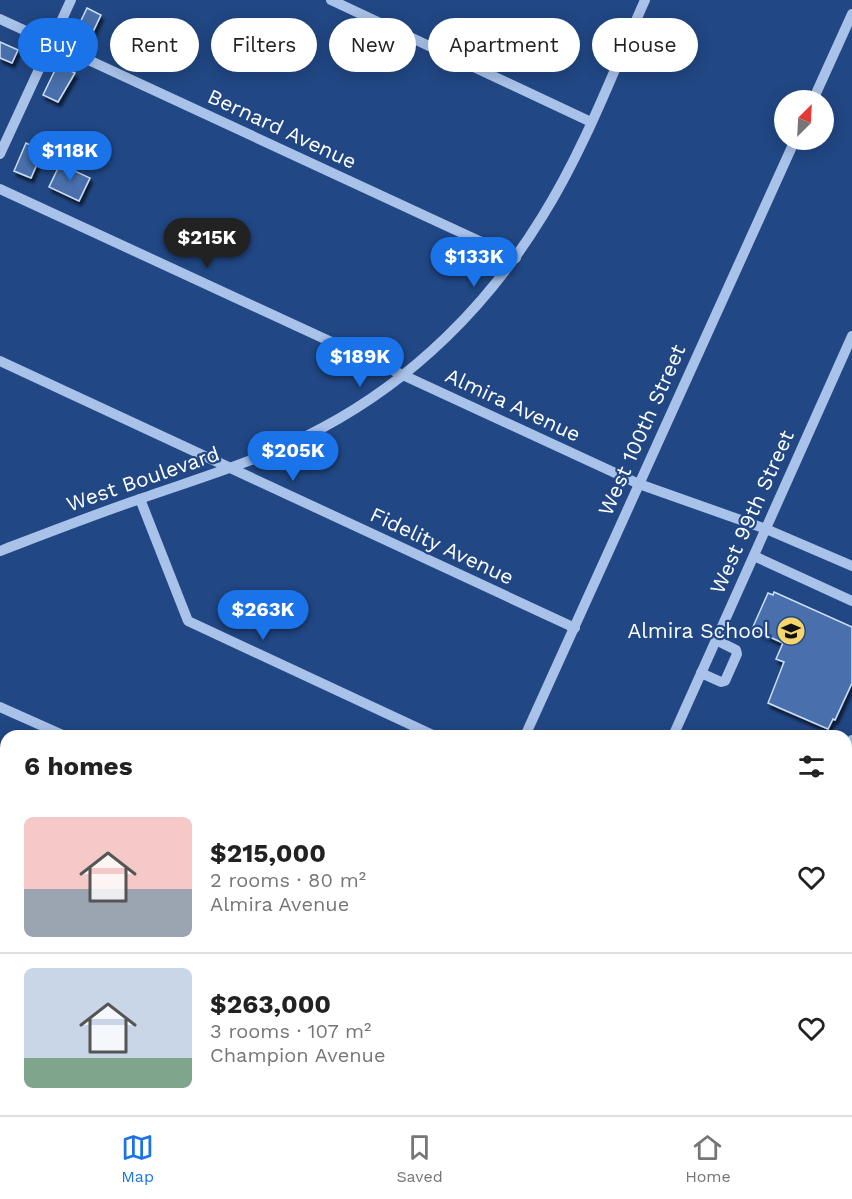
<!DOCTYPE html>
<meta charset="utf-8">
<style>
:root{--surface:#fff;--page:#f2f2f2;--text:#222;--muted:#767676;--line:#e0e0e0;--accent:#1a73e8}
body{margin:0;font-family:"Work Sans",sans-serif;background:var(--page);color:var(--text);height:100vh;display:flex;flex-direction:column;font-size:22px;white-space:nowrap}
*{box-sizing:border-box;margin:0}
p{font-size:20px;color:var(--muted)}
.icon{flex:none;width:33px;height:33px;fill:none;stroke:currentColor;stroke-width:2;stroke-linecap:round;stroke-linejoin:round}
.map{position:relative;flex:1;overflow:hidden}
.side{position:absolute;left:0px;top:730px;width:852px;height:386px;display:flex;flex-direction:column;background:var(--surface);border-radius:18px 18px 0 0;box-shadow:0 3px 15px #0003}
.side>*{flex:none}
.guide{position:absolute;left:18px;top:18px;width:816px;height:54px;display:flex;gap:12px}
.needle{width:39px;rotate:24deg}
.tools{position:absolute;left:774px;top:90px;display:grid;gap:12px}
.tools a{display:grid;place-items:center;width:60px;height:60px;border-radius:50%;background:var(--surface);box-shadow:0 3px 15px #0003;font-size:30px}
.price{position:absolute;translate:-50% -51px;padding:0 14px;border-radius:21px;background:var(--accent);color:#fff;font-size:20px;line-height:39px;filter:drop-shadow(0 2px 3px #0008)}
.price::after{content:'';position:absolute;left:50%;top:36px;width:18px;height:14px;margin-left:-9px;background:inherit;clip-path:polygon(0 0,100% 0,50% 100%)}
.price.active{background:#222;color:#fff}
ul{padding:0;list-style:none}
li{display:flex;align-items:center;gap:18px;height:150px;padding:0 24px}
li+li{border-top:2px solid var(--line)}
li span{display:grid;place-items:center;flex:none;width:168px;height:120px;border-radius:9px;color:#555}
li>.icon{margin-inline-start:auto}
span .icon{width:72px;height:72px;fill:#fffc;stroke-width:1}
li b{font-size:26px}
h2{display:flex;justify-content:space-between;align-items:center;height:72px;padding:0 24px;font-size:26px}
.chip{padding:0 21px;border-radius:27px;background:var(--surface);box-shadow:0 3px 15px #0003;font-size:21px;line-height:54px}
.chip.active{background:var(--accent);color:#fff}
.tab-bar{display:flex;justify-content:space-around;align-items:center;height:84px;border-top:2px solid var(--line);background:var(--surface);font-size:16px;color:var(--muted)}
.tab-bar a{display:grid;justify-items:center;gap:3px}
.tab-bar .active{color:var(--accent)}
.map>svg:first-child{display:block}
.building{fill:#4970ac;stroke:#cddef7;stroke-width:1.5;filter:url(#shadow)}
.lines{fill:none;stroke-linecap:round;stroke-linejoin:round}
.minor{stroke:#a9c2e9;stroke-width:10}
.labels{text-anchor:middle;stroke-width:4.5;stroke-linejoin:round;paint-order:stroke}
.street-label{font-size:21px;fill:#fff;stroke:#214784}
.poi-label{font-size:21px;fill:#fff;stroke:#214784;text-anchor:end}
</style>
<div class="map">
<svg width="852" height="1115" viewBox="0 0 852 1115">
<defs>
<filter id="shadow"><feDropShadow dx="2.5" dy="4.5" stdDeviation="1.5" flood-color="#0009"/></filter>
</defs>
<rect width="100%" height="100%" fill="#214784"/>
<!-- building -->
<g class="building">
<polygon points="87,8 101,15 91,36 77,29"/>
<polygon points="0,42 18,50 12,63 0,58"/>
<polygon points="58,64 75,73 58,102 43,95"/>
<polygon points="31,142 44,148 31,178 14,171 26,143 30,145"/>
<polygon points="60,164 90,178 79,201 49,187"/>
<polygon points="774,592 852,627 852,683 835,720 833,719 828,729 768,703 784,662 776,659 783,643 752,629 768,593 773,595"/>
</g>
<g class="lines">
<!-- minor -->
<g class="minor">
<polyline points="331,0 591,122"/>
<polyline points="0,19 516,258"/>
<polyline points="813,100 852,14"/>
<polyline points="0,154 71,0"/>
<polyline points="0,189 639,484 766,529 852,566"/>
<polyline points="0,361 575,628"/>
<polyline points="140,499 188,621 435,736"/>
<path d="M0 551C47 533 93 515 140 499 202 477 265 459 322 428 414 379 488 305 542 217 584 150 613 72 645 0"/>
<polyline points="754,556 852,601"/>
<polyline points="701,673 721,682 725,681 737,654 736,650 716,640"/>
<polyline points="0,707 65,736"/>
<polyline points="525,736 795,140"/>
<polyline points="673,736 852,336"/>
<polyline points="846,753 852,740"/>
<polyline points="0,866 6,869"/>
<polyline points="0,1023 6,1026"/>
<polyline points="191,1110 202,1115"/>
<polyline points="538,1110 549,1115"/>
<polyline points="351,1115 353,1110"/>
<polyline points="503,1115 505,1110"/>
<polyline points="686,1115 688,1110"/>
</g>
</g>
<!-- icons -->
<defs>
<g id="school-disc" transform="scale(1.5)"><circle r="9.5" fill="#f6d56a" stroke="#214784"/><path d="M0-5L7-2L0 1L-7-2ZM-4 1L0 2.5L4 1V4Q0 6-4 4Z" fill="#111"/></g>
</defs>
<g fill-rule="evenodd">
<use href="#school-disc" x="791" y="631"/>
</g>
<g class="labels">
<!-- street labels -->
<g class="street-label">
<text transform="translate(282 129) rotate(25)" y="7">Bernard Avenue</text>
<text transform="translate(513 405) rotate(25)" y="7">Almira Avenue</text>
<text transform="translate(642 430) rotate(-66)" y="7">West 100th Street</text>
<text transform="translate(143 479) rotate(-19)" y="7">West Boulevard</text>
<text transform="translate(752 512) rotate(-66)" y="7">West 99th Street</text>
<text transform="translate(442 546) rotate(25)" y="7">Fidelity Avenue</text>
</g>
<!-- poi labels -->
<g class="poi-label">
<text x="770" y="638">Almira School</text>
</g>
</g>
</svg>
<div class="tools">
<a><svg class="needle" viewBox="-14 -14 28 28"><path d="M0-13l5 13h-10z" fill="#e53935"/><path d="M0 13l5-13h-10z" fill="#767676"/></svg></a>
</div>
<b class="price" style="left:70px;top:182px">$118K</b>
<b class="price active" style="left:207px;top:269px">$215K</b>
<b class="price" style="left:474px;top:288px">$133K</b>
<b class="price" style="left:360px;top:388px">$189K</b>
<b class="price" style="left:293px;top:482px">$205K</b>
<b class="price" style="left:263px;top:641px">$263K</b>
<div class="guide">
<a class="chip active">Buy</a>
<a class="chip">Rent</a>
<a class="chip">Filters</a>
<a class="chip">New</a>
<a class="chip">Apartment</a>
<a class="chip">House</a>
</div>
<section class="side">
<h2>6 homes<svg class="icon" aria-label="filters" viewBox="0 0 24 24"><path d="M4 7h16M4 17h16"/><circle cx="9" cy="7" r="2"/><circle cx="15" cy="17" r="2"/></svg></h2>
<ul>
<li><span style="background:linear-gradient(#f6c9c9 60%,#9aa5b1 0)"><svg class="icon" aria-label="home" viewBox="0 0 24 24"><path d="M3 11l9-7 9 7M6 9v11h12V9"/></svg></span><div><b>$215,000</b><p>2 rooms · 80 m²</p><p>Almira Avenue</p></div><svg class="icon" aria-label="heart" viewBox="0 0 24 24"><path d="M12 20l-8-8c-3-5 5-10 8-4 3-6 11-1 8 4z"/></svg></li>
<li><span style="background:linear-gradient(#c9d6e8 75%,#7fa58c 0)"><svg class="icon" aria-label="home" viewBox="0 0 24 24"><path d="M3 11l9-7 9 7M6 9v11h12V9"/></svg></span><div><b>$263,000</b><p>3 rooms · 107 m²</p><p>Champion Avenue</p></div><svg class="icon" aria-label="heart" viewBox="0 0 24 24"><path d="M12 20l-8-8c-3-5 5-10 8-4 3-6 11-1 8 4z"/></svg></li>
</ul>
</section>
</div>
<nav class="tab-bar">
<a class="active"><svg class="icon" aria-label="map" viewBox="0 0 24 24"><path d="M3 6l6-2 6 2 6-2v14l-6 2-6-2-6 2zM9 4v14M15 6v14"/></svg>Map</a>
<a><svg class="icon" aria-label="saved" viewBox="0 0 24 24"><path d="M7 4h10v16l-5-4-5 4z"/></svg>Saved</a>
<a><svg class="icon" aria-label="home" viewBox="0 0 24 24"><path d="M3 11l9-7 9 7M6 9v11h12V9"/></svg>Home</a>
</nav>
